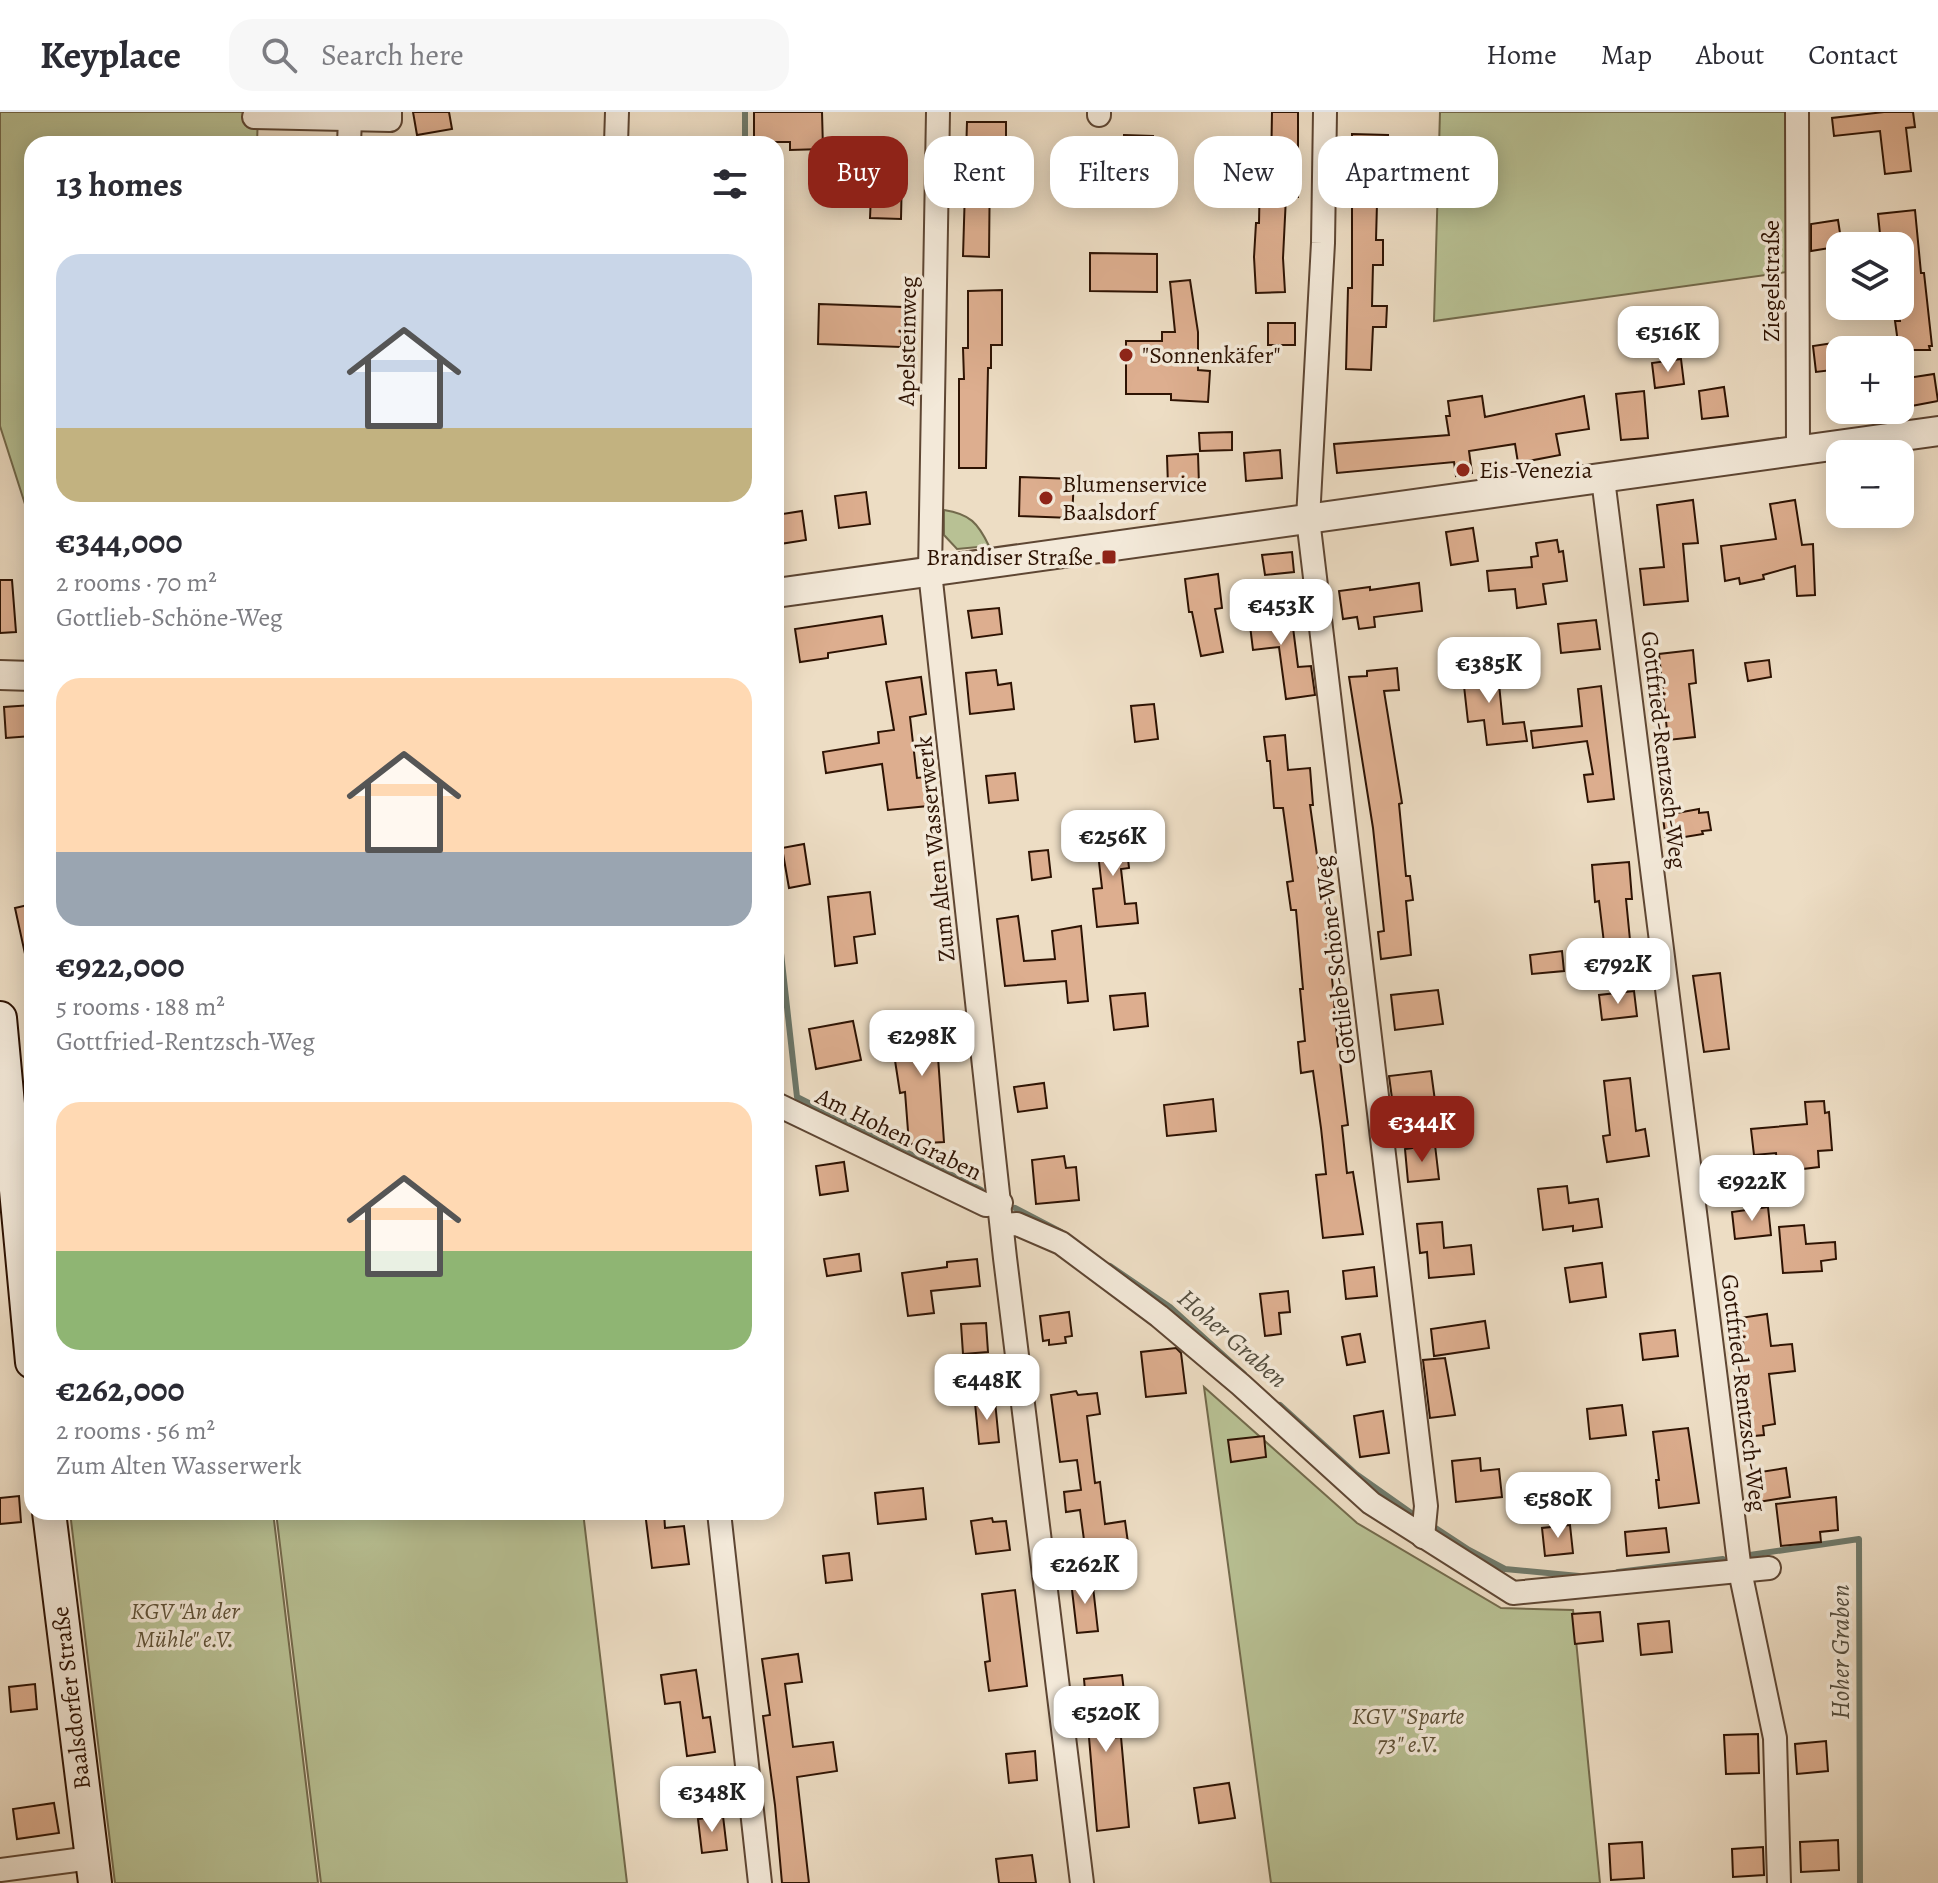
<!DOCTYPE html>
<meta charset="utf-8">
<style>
:root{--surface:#fff;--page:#f7f7f7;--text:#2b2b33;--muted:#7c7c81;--line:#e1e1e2;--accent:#8f2418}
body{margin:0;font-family:Alegreya,serif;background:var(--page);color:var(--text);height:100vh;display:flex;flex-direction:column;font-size:30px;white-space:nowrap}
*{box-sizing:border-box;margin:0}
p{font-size:26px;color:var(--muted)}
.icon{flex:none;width:44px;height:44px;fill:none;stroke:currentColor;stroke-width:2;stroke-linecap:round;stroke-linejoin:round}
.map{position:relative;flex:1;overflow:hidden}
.drawer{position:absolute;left:24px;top:24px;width:760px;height:1384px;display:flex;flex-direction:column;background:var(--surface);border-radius:24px;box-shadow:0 4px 20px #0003}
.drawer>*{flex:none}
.top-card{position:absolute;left:808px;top:24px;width:760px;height:72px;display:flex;gap:16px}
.tools{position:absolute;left:1826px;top:120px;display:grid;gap:16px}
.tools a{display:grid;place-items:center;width:88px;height:88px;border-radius:16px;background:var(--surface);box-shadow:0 4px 20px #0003;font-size:40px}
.price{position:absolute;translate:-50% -68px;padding:0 18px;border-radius:16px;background:#fff;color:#222;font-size:26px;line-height:52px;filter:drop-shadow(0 2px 4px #0008)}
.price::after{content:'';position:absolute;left:50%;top:48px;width:24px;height:18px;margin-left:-12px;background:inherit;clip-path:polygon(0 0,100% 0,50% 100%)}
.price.selected{background:var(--accent);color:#fff}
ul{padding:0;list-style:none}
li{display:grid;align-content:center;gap:16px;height:424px;padding:0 32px}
li span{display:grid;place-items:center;height:248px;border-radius:24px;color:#555}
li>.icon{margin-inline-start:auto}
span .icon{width:144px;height:144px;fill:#fffc;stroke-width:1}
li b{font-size:34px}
h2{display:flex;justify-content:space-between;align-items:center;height:96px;padding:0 32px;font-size:34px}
.pill{padding:0 28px;border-radius:24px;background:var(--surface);box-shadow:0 4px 20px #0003;font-size:28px;line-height:72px}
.pill.selected{background:var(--accent);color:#fff}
header{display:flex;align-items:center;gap:48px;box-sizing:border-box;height:112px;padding:0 40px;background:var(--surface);border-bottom:2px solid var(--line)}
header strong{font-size:38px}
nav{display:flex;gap:44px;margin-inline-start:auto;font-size:28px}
.search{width:560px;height:72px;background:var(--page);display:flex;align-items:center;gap:20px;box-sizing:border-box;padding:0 28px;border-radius:24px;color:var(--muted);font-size:30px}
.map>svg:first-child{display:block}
.green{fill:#b8c194;stroke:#736a4c;stroke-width:2}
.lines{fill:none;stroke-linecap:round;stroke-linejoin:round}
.stream{stroke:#6f796a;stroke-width:6}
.building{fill:#ddae8f;stroke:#2e1303;stroke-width:2}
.minor-casing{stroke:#5e4633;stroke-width:26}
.tertiary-casing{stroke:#5e4633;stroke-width:32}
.secondary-casing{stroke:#2e1303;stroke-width:36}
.minor{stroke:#f3e9d9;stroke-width:22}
.tertiary{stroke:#f3e9d9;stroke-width:28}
.secondary{stroke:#f3e9d9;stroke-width:32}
.poi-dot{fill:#8f2418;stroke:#f3e9d9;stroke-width:3}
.labels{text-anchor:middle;stroke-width:7;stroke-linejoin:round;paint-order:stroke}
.street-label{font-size:24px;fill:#2e1303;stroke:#f3e9d9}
.poi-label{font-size:24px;fill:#2e1303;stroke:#f3e9d9;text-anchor:start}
.park-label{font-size:24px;font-style:italic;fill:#5e5036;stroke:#f3e9d9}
.water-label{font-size:26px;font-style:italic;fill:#544e3f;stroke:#f3e9d9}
</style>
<header>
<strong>Keyplace</strong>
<div class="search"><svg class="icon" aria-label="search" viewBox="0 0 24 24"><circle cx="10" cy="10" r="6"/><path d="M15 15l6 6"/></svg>Search here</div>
<nav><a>Home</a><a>Map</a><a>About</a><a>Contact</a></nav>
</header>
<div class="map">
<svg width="1938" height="1771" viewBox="0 0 1938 1771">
<rect width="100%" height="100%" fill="#edddc4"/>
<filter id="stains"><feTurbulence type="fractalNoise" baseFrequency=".0025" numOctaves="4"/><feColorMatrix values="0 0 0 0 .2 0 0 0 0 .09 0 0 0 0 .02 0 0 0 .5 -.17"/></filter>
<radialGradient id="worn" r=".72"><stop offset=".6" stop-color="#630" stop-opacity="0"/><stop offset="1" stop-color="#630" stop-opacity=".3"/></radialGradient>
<!-- green -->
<g class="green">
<polygon points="0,0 258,0 257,32 32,32 32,414 0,314"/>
<polygon points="1440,0 1787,0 1787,160 1434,209"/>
<path d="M944 398C970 402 978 411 989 434L957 437 944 423Z"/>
<polygon points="1204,1275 1357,1411 1501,1496 1573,1498 1600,1771 1271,1771"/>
<polygon points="70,1400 273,1400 318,1771 115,1771"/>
<polygon points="276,1400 583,1400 627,1771 321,1771"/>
</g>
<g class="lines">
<!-- stream -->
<g class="stream">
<polyline points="745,32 745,0"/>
<polyline points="776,796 797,985 981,1078"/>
<polyline points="1015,1096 1061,1120"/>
<polyline points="1110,1154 1170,1195 1244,1262"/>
<polyline points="1280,1293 1356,1362 1414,1403"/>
<polyline points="1434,1415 1469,1438 1505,1457 1579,1464"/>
<polyline points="1743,1444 1859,1427 1860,1771"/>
<polyline points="1618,1460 1723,1447"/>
</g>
</g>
<!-- building -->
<g class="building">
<polygon points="413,0 449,0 452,17 417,23"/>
<polygon points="754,0 822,0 823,37 790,38 790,30 754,30"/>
<polygon points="1272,0 1298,0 1298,85 1286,85 1283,146 1285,180 1256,181 1254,145 1256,111 1259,111 1260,59 1271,59"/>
<polygon points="1884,0 1913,0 1915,15 1906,16 1911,59 1885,62 1880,19 1834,24 1832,6"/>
<polygon points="967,10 1006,10 1006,46 990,46 989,145 963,144"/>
<polygon points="1352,22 1388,23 1387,55 1378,55 1376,128 1383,128 1383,153 1373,153 1372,194 1387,194 1386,215 1373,215 1371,258 1346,257 1348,176 1352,176"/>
<polygon points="1124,23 1153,24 1152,53 1123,52"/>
<polygon points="872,59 902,60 901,107 870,106"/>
<polygon points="1915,98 1921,161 1924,161 1932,234 1929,234 1930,238 1899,238 1895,209 1900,209 1900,130 1881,132 1878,102"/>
<polygon points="1838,108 1842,134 1811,139 1811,112"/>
<polygon points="1090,141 1157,142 1157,180 1090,179"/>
<polygon points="1190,168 1198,220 1198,258 1210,259 1208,290 1171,288 1171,282 1126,282 1126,229 1162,229 1162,220 1175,220 1170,170"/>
<polygon points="1002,178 1002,233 991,233 991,256 988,256 986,356 959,356 959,267 964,267 963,236 968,236 968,179"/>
<polygon points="819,192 903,195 901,235 818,232"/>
<rect x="1268" y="211" width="27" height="22"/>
<polygon points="1840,230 1840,257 1816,260 1813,234"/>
<polygon points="1681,247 1684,272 1655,276 1652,251"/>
<polygon points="1934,262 1938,289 1906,295 1901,267"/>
<polygon points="1724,275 1728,304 1702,307 1699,279"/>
<polygon points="1644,279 1648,326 1621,328 1616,282"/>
<polygon points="1482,284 1485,305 1584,284 1589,317 1556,322 1560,343 1518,351 1515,332 1469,339 1472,361 1456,364 1454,350 1337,361 1334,332 1449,323 1446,304 1450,304 1448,289"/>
<polygon points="1232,320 1232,338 1200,339 1199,321"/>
<polygon points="1280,338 1282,366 1246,369 1244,341"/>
<polygon points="1198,342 1199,373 1168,374 1167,344"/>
<polygon points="1020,365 1074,367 1072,406 1019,404"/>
<polygon points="866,380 870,412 839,416 835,384"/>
<polygon points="1693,388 1698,431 1683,432 1688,489 1644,493 1640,457 1664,455 1657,393"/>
<polygon points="1795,388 1802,433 1813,432 1815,483 1797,484 1795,454 1763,463 1764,467 1740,472 1739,466 1725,469 1721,434 1776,427 1770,392"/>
<polygon points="802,399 806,428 780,432 776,403"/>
<polygon points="1473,416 1478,449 1451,453 1446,420"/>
<polygon points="1557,428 1559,440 1563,439 1567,469 1543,472 1546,492 1517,496 1515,477 1489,479 1487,459 1532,455 1531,445 1538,444 1536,431"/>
<polygon points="1292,440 1294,460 1265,463 1262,443"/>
<polygon points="1218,462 1222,496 1215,497 1223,540 1201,544 1192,500 1189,500 1185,467"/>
<polygon points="0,468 12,468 16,520 0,521"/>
<polygon points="1419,471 1422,499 1374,505 1375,515 1359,517 1357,505 1343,507 1339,479 1370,475 1370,478"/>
<polygon points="1290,492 1298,555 1311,554 1315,583 1286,587 1279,535 1253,538 1248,497"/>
<polygon points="999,496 1002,522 972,526 968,499"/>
<polygon points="882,504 886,532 828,541 828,546 800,550 795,517"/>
<polygon points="1596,508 1600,537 1561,541 1558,512"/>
<polygon points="1693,538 1696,571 1689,572 1695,625 1668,628 1659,542"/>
<polygon points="1769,548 1771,565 1748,569 1745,551"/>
<polygon points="1497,552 1503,612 1524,610 1527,629 1487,633 1484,608 1468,610 1462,556"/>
<polygon points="1397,556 1399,578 1384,579 1402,691 1399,692 1406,764 1410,764 1413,788 1406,789 1411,843 1381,847 1378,820 1384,819 1373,716 1349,565 1367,564 1367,559"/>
<polygon points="996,558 998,573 1011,571 1014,597 970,602 966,561"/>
<polygon points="921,565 926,602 910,605 917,666 925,665 928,694 888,698 882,652 826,661 823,640 879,631 878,620 894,618 886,570"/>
<polygon points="1601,574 1614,687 1588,690 1584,663 1593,662 1587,629 1533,636 1531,619 1582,614 1578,577"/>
<polygon points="1154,592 1158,627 1135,630 1131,594"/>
<polygon points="32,593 32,624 6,626 4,595"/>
<polygon points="1285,623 1288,658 1310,656 1313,693 1310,693 1320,765 1322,764 1326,793 1337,926 1348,1013 1342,1014 1347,1061 1353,1060 1363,1122 1323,1126 1316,1063 1326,1062 1321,1016 1313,959 1301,961 1298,930 1305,929 1300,877 1303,877 1296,798 1291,798 1287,770 1293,769 1283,696 1274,696 1270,649 1267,649 1264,625"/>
<polygon points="1015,661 1018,688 989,691 986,664"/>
<polygon points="1699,697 1699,701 1708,700 1711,718 1702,719 1703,722 1666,728 1663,706 1671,705 1671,702"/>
<polygon points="1124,711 1129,756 1121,757 1125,792 1136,791 1138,811 1097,815 1093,777 1102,776 1095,715"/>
<polygon points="804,732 810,772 789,776 782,736"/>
<polygon points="1048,738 1051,765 1032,768 1029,740"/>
<polygon points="1629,750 1632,787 1626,787 1630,828 1604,831 1599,789 1595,790 1592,753"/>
<polygon points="870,780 875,822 854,825 857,851 835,854 828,785"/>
<polygon points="32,792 32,841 25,842 15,796"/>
<polygon points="1018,804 1024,849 1055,847 1052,819 1081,814 1088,889 1068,891 1066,869 1005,874 997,807"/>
<polygon points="1562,839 1564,859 1532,862 1530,843"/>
<polygon points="1720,861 1729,937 1704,940 1693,864"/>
<polygon points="1438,878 1443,912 1395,918 1391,883"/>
<polygon points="1634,879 1637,904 1602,908 1599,883"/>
<polygon points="1145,881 1148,914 1114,918 1110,884"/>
<polygon points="853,909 861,948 816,957 809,917"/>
<polygon points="927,910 928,917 940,915 941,922 953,920 956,942 938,945 944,1030 909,1032 905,980 900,981 890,916"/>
<polygon points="1431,959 1435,989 1393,994 1389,964"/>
<polygon points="1630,966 1636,1019 1645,1017 1649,1044 1607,1050 1603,1024 1610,1023 1604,969"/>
<polygon points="1044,971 1047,996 1018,1000 1014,975"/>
<polygon points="1213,987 1216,1019 1167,1024 1164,993"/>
<polygon points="1824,989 1825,1001 1829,1000 1832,1038 1818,1039 1819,1055 1778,1060 1776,1041 1754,1043 1751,1017 1807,1012 1805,990"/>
<polygon points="1435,1033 1439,1067 1408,1070 1405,1037"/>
<polygon points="1064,1044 1066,1056 1076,1055 1079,1088 1036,1092 1032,1048"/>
<polygon points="844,1050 848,1079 820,1083 816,1054"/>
<polygon points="1567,1074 1569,1091 1598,1087 1602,1115 1573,1119 1573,1114 1543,1118 1538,1077"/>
<polygon points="1768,1095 1771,1123 1735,1127 1732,1100"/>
<polygon points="1442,1110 1444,1136 1471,1133 1474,1162 1429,1166 1427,1140 1420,1141 1417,1112"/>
<polygon points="1804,1113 1806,1132 1835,1130 1836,1147 1821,1149 1822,1159 1783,1161 1779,1115"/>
<polygon points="859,1142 861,1159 827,1164 824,1147"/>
<polygon points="977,1147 980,1174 931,1179 934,1201 908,1204 902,1161 947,1155 947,1150"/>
<polygon points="1602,1151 1606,1185 1570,1190 1565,1156"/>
<polygon points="1374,1155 1377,1184 1346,1187 1343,1159"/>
<polygon points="1288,1179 1290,1200 1279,1201 1281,1222 1265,1224 1260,1182"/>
<polygon points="1069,1200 1072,1224 1065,1225 1066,1231 1049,1233 1049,1228 1043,1229 1040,1204"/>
<polygon points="1767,1202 1771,1234 1792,1232 1795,1259 1769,1262 1775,1312 1763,1314 1764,1323 1744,1325 1734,1238 1744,1237 1740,1206"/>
<polygon points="1485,1209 1489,1236 1434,1244 1431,1217"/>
<polygon points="986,1211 988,1240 963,1242 961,1212"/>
<polygon points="1675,1218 1678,1244 1643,1248 1640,1222"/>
<polygon points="1360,1222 1365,1250 1347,1253 1342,1225"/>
<polygon points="1176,1236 1181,1241 1186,1281 1146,1285 1141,1240"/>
<polygon points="1445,1246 1455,1303 1430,1306 1423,1248"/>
<polygon points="1076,1279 1078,1283 1097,1281 1100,1302 1087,1304 1095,1371 1100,1370 1105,1412 1125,1409 1129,1438 1086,1443 1080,1398 1066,1400 1064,1380 1081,1378 1077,1348 1060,1350 1051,1283"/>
<polygon points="995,1289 999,1330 979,1332 975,1291"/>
<polygon points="1622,1293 1626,1323 1590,1327 1587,1297"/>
<polygon points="1383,1299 1389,1341 1360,1345 1354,1304"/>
<polygon points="1688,1316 1699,1391 1659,1396 1656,1368 1659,1368 1653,1320"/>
<polygon points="1264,1324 1266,1345 1231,1350 1228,1328"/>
<polygon points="1480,1346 1481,1359 1499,1357 1502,1385 1456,1390 1452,1349"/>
<polygon points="1786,1356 1790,1385 1758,1390 1754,1361"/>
<polygon points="923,1376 926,1407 878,1412 875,1381"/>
<polygon points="19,1384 21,1410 0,1412 0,1386"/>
<polygon points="1836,1385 1838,1418 1820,1420 1821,1430 1781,1434 1776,1392"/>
<polygon points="645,1400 664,1400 665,1416 684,1414 689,1452 652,1456"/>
<polygon points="992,1406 993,1410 1006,1409 1010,1438 976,1442 971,1409"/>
<polygon points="1570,1413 1573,1441 1545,1444 1542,1416"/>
<polygon points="1666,1416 1669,1440 1627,1444 1625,1420"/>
<polygon points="849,1441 852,1468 826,1471 823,1444"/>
<polygon points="1092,1466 1098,1519 1077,1521 1071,1469"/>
<polygon points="1015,1478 1027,1574 989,1579 985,1550 990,1549 982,1482"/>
<polygon points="1600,1500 1603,1529 1575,1532 1572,1502"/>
<polygon points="1669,1509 1672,1540 1641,1543 1638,1512"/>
<polygon points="798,1542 802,1570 785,1572 793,1635 833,1630 837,1659 797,1665 809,1771 782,1771 775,1693 763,1604 770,1603 762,1547"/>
<polygon points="696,1558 703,1606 710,1605 715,1640 687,1644 680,1590 665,1592 661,1563"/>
<polygon points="1122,1563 1125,1588 1107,1589 1110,1626 1121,1625 1129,1715 1097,1719 1084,1567"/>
<polygon points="35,1572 37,1597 11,1600 9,1575"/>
<polygon points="1758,1622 1759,1661 1726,1662 1724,1623"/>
<polygon points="1826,1629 1828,1659 1797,1662 1795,1632"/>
<polygon points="1035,1639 1037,1668 1009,1671 1006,1642"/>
<polygon points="1229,1671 1235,1706 1199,1711 1194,1676"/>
<polygon points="54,1691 59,1721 17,1727 13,1697"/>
<polygon points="723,1704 727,1738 702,1741 698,1707"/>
<polygon points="1838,1728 1839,1758 1801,1760 1800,1730"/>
<polygon points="1642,1730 1644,1766 1611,1768 1609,1732"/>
<polygon points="1763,1735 1764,1763 1733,1765 1732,1737"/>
<polygon points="1032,1743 1036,1771 999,1771 996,1747"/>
</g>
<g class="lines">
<!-- minor casing -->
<g class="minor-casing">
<g id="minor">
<polyline points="938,0 930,460 1005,1146 1082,1771"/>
<polyline points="1325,0 1323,131 1308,407 1426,1394 1423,1425"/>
<polyline points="1797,0 1798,337"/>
<polyline points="1099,3 1099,0"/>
<polyline points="254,5 390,8 390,0"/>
<polyline points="349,32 350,6"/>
<polyline points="616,32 617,0"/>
<polyline points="1603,367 1740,1459 1775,1626 1779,1771"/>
<polyline points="776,992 986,1093 1001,1091"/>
<polyline points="1003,1113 1017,1112 1061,1131 1159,1204 1241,1273 1371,1391 1513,1481 1769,1456"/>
<polyline points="719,1400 760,1771"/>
<polyline points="0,1758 91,1746"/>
</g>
</g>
<!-- tertiary casing -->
<g class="tertiary-casing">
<g id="tertiary">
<polyline points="776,481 1938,319"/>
<polyline points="0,563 32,564"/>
</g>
</g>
<!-- secondary casing -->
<g class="secondary-casing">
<g id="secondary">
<polyline points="0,906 32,1250"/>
<polyline points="49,1400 95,1771"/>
</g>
</g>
<!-- minor -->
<use href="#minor" class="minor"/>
<!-- tertiary -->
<use href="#tertiary" class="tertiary"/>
<!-- secondary -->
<use href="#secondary" class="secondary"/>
</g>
<!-- markers -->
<g class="poi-dot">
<circle cx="1126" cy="243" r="8"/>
<circle cx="1463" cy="358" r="8"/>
<circle cx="1046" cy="386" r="8"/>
<rect x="1101" y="437" width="16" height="16" rx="4"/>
</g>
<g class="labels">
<!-- street labels -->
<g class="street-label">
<text transform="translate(1771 169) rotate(-90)" y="8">Ziegelstraße</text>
<text transform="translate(907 229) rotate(-89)" y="8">Apelsteinweg</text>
<text transform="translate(1664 638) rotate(83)" y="8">Gottfried-Rentzsch-Weg</text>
<text transform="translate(935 737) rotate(-96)" y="8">Zum Alten Wasserwerk</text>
<text transform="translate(1335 848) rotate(-97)" y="8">Gottlieb-Schöne-Weg</text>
<text transform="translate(899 1022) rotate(26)" y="8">Am Hohen Graben</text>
<text transform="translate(1744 1281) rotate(83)" y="8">Gottfried-Rentzsch-Weg</text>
<text transform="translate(71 1586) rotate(-97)" y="8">Baalsdorfer Straße</text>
</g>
<!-- poi labels -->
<g class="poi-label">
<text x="1142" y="251">"Sonnenkäfer"</text>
<text x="1479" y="366">Eis-Venezia</text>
<text x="1062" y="380">Blumenservice<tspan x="1062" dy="28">Baalsdorf</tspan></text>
<text x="1093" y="453" text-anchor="end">Brandiser Straße</text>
</g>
<!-- park labels -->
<g class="park-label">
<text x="185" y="1507">KGV "An der<tspan x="185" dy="28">Mühle" e.V.</tspan></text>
<text x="1408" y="1612">KGV "Sparte<tspan x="1408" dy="28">73" e.V.</tspan></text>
</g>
<!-- water labels -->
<g class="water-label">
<text transform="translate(1233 1226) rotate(41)" y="9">Hoher Graben</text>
<text transform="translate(1840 1540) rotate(-90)" y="9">Hoher Graben</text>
</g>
</g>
<rect width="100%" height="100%" filter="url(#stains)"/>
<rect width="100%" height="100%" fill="url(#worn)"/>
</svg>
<div class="tools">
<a><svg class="icon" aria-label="layers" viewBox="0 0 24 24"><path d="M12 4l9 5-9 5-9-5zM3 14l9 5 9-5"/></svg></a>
<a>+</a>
<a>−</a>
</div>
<b class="price" style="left:1668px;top:262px">€516K</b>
<b class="price" style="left:1281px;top:535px">€453K</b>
<b class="price" style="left:1489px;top:593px">€385K</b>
<b class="price" style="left:1113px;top:766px">€256K</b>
<b class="price" style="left:1618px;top:894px">€792K</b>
<b class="price" style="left:922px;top:966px">€298K</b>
<b class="price selected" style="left:1422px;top:1052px">€344K</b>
<b class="price" style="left:1752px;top:1111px">€922K</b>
<b class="price" style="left:987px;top:1310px">€448K</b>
<b class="price" style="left:1558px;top:1428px">€580K</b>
<b class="price" style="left:1085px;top:1494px">€262K</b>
<b class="price" style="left:1106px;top:1642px">€520K</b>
<b class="price" style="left:712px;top:1722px">€348K</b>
<div class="top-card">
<a class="pill selected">Buy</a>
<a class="pill">Rent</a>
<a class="pill">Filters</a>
<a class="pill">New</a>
<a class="pill">Apartment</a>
</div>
<section class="drawer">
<h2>13 homes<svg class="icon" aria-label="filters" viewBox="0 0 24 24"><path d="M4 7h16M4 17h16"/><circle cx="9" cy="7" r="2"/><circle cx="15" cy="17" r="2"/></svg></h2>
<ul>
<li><span style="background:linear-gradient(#c9d6e8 70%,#c2b280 0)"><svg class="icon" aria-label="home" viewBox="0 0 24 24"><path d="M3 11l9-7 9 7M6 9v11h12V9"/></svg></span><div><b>€344,000</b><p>2 rooms · 70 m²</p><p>Gottlieb-Schöne-Weg</p></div></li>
<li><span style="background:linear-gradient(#ffd9b3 70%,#9aa5b1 0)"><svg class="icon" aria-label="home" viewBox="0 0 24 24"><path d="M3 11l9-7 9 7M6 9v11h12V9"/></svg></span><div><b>€922,000</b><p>5 rooms · 188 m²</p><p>Gottfried-Rentzsch-Weg</p></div></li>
<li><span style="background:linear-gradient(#ffd9b3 60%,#8fb573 0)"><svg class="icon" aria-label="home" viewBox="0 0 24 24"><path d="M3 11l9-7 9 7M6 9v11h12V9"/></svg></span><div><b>€262,000</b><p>2 rooms · 56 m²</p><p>Zum Alten Wasserwerk</p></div></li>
</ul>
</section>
</div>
